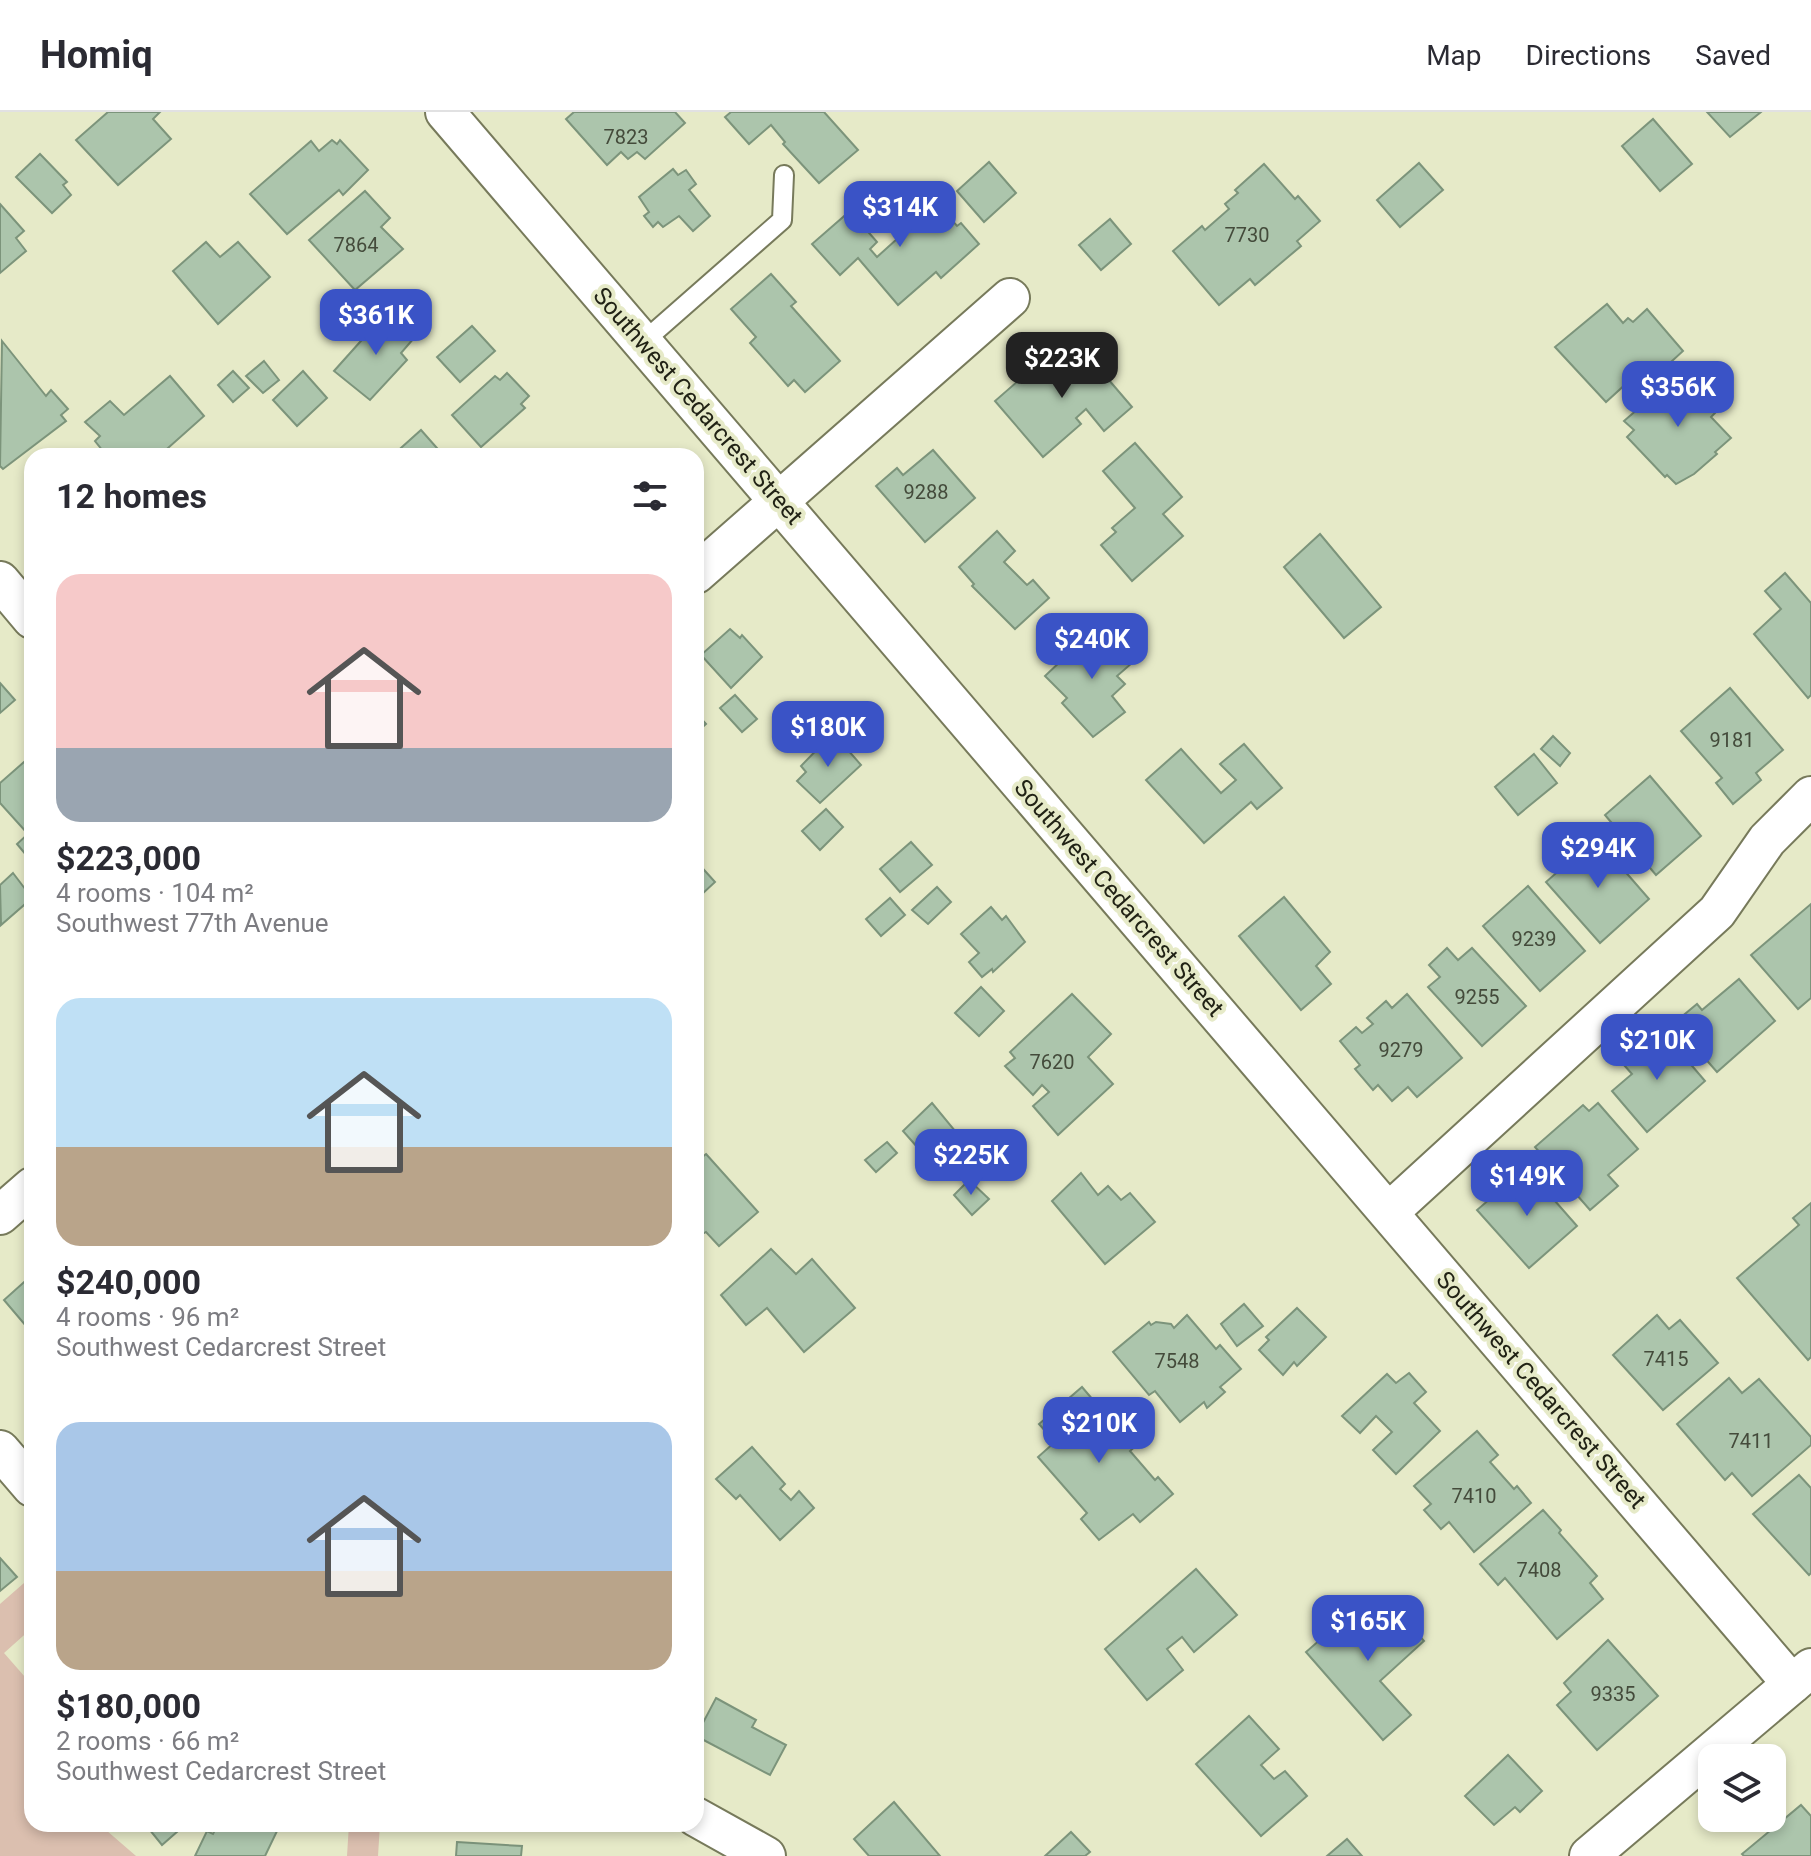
<!DOCTYPE html>
<meta charset="utf-8">
<style>
:root{--surface:#fff;--page:#f7f7f7;--text:#2b2b33;--muted:#7c7c81;--line:#e1e1e2;--accent:#3a53c6}
body{margin:0;font-family:Roboto,sans-serif;background:var(--page);color:var(--text);height:100vh;display:flex;flex-direction:column;font-size:30px;white-space:nowrap}
*{box-sizing:border-box;margin:0}
p{font-size:26px;color:var(--muted)}
.icon{flex:none;width:44px;height:44px;fill:none;stroke:currentColor;stroke-width:2;stroke-linecap:round;stroke-linejoin:round}
.map{position:relative;flex:1;overflow:hidden}
.panel{position:absolute;left:24px;top:336px;width:680px;height:1384px;display:flex;flex-direction:column;background:var(--surface);border-radius:24px;box-shadow:0 4px 12px #0003}
.panel>*{flex:none}
.buttons{position:absolute;left:1698px;top:1632px;display:grid;gap:16px}
.buttons a{display:grid;place-items:center;width:88px;height:88px;border-radius:16px;background:var(--surface);box-shadow:0 4px 12px #0003;font-size:40px}
.price{position:absolute;translate:-50% -68px;padding:0 18px;border-radius:16px;background:var(--accent);color:#fff;font-size:26px;line-height:52px;filter:drop-shadow(0 2px 4px #0008)}
.price::after{content:'';position:absolute;left:50%;top:48px;width:24px;height:18px;margin-left:-12px;background:inherit;clip-path:polygon(0 0,100% 0,50% 100%)}
.price.on{background:#222;color:#fff}
ul{padding:0;list-style:none}
li{display:grid;align-content:center;gap:16px;height:424px;padding:0 32px}
li span{display:grid;place-items:center;height:248px;border-radius:24px;color:#555}
li>.icon{margin-inline-start:auto}
span .icon{width:144px;height:144px;fill:#fffc;stroke-width:1}
li b{font-size:34px}
h2{display:flex;justify-content:space-between;align-items:center;height:96px;padding:0 32px;font-size:34px}
header{display:flex;align-items:center;gap:48px;box-sizing:border-box;height:112px;padding:0 40px;background:var(--surface);border-bottom:2px solid var(--line)}
header strong{font-size:38px}
nav{display:flex;gap:44px;margin-inline-start:auto;font-size:28px}
.map>svg:first-child{display:block}
.green{fill:#dbbfaf}
.building{fill:#acc5ac;stroke:#7c947b;stroke-width:2}
.lines{fill:none;stroke-linecap:round;stroke-linejoin:round}
.lane-casing{stroke:#777a5b;stroke-width:22}
.street-casing{stroke:#777a5b;stroke-width:42}
.lane{stroke:#fff;stroke-width:18}
.street{stroke:#fff;stroke-width:38}
.labels{text-anchor:middle;stroke-width:8;stroke-linejoin:round;paint-order:stroke}
.number-label{font-size:20px;fill:#444b3b}
.street-label{font-size:24px;fill:#212215;stroke:#e6eac8}
</style>
<header>
<strong>Homiq</strong>
<nav><a>Map</a><a>Directions</a><a>Saved</a></nav>
</header>
<div class="map">
<svg width="1811" height="1744" viewBox="0 0 1811 1744">
<rect width="100%" height="100%" fill="#e6eac8"/>
<!-- green -->
<g class="green">
<polygon points="32,1464 32,1516 4,1541 32,1573 32,1712 99,1712 136,1744 0,1744 0,1492"/>
<polygon points="349,1712 380,1712 378,1744 347,1744"/>
</g>
<!-- building -->
<g class="building">
<polygon points="108,0 160,0 153,7 171,27 118,73 76,28"/>
<polygon points="574,0 675,0 685,11 645,47 637,40 628,47 621,40 607,53 566,7"/>
<polygon points="731,0 824,0 858,38 819,71 783,32 785,30 771,13 749,32 725,5"/>
<polygon points="1707,0 1761,0 1730,25"/>
<polygon points="1653,7 1692,52 1660,79 1622,34"/>
<polygon points="332,28 337,32 340,28 368,58 343,83 339,78 287,122 250,82 311,29 319,39"/>
<polygon points="40,42 67,70 63,73 71,83 52,101 16,65"/>
<polygon points="989,50 1016,81 984,110 957,79"/>
<polygon points="1419,51 1443,78 1400,115 1377,88"/>
<polygon points="1264,52 1295,87 1298,84 1320,109 1297,129 1301,134 1255,173 1250,167 1219,193 1173,139 1202,114 1205,118 1229,97 1225,92 1238,81 1235,78"/>
<polygon points="673,57 678,63 686,58 696,72 689,78 710,104 693,119 679,104 663,115 658,110 653,115 644,104 649,100 639,85"/>
<polygon points="365,79 390,106 381,115 403,137 355,178 309,128"/>
<polygon points="931,84 957,114 961,111 979,132 941,166 936,160 898,193 858,146 840,163 812,132 850,99 877,130 870,137 877,145 897,127 894,124 915,105 912,102"/>
<polygon points="0,92 24,119 16,126 26,139 0,161"/>
<polygon points="1110,107 1131,132 1101,158 1079,133"/>
<polygon points="206,130 220,145 238,130 270,165 218,212 173,159"/>
<polygon points="771,162 796,190 791,194 840,249 805,280 794,268 788,274 750,231 756,225 731,197"/>
<polygon points="1607,192 1623,211 1628,206 1633,210 1647,197 1683,239 1649,270 1639,260 1606,290 1555,235"/>
<polygon points="386,201 414,226 401,241 407,248 370,288 334,259"/>
<polygon points="472,214 495,239 460,270 437,245"/>
<polygon points="2,229 46,284 51,278 68,297 61,303 66,309 3,357 0,354"/>
<polygon points="1078,232 1132,295 1104,319 1086,297 1076,306 1081,312 1043,345 995,289 1033,256 1037,262 1048,252 1051,255"/>
<polygon points="264,249 279,268 263,281 246,264"/>
<polygon points="1684,257 1719,297 1711,305 1731,326 1715,340 1717,342 1694,362 1676,372 1667,363 1665,365 1627,325 1634,318 1624,309"/>
<polygon points="233,259 249,276 233,290 218,273"/>
<polygon points="303,259 327,286 297,314 273,288"/>
<polygon points="507,261 529,284 521,292 525,296 481,335 452,303 495,264 500,268"/>
<polygon points="170,264 204,304 159,344 107,344 95,329 100,324 85,310 110,289 124,303"/>
<polygon points="421,318 444,344 392,344"/>
<polygon points="1135,331 1182,385 1163,402 1183,424 1132,469 1101,433 1116,420 1112,416 1135,396 1103,359"/>
<polygon points="933,338 975,386 925,430 876,374 897,356 903,363"/>
<polygon points="997,419 1015,439 1004,450 1027,473 1033,468 1049,486 1015,517 972,474 974,472 959,455"/>
<polygon points="1320,422 1381,495 1344,526 1284,455"/>
<polygon points="1785,461 1811,491 1811,583 1808,586 1754,522 1781,497 1765,479"/>
<polygon points="1099,513 1132,551 1117,564 1125,572 1112,584 1125,600 1093,625 1062,591 1067,586 1045,564"/>
<polygon points="730,517 740,526 742,523 762,545 731,576 701,543"/>
<polygon points="0,571 15,588 0,601"/>
<polygon points="1730,576 1783,638 1756,661 1761,668 1733,692 1716,671 1722,666 1681,619"/>
<polygon points="735,583 757,607 742,620 720,596"/>
<polygon points="696,601 706,612 696,621"/>
<polygon points="833,621 861,653 820,691 797,669 806,660 801,654"/>
<polygon points="1553,624 1570,641 1560,654 1541,637"/>
<polygon points="1244,632 1282,676 1257,697 1251,690 1204,731 1146,668 1181,637 1221,681 1236,668 1220,652"/>
<polygon points="1534,642 1557,671 1518,703 1495,675"/>
<polygon points="32,643 32,750 17,732 28,722 0,691 0,671"/>
<polygon points="1650,664 1701,724 1656,763 1605,703"/>
<polygon points="826,697 843,715 820,738 802,719"/>
<polygon points="1596,726 1649,787 1600,831 1546,770"/>
<polygon points="911,730 932,753 900,780 880,757"/>
<polygon points="696,749 715,770 700,784 696,781"/>
<polygon points="13,761 32,786 1,813 0,773"/>
<polygon points="1528,774 1585,839 1540,879 1483,814"/>
<polygon points="937,775 951,790 928,812 912,798"/>
<polygon points="1284,785 1330,840 1316,854 1331,872 1301,898 1239,824"/>
<polygon points="890,786 905,803 881,824 866,807"/>
<polygon points="1811,792 1811,886 1798,897 1751,843"/>
<polygon points="991,795 1002,808 1006,804 1025,830 993,860 992,857 982,865 969,850 979,841 961,822"/>
<polygon points="1447,836 1458,848 1472,836 1526,894 1482,934 1428,875 1440,865 1429,853"/>
<polygon points="1739,867 1775,909 1717,960 1674,911 1697,892 1702,898"/>
<polygon points="981,875 1004,899 979,924 955,901"/>
<polygon points="1072,882 1111,922 1088,945 1113,972 1058,1023 1033,994 1049,980 1042,973 1033,983 1005,954 1015,946 1010,940"/>
<polygon points="1407,882 1462,946 1417,985 1408,975 1392,989 1378,973 1373,978 1355,957 1360,953 1340,929 1356,915 1362,921 1373,912 1367,906 1386,889 1392,896"/>
<polygon points="1663,920 1705,969 1647,1020 1612,979 1632,962 1624,953"/>
<polygon points="932,991 956,1020 926,1045 903,1019"/>
<polygon points="1598,991 1638,1037 1608,1063 1618,1074 1590,1098 1535,1035 1583,993 1589,999"/>
<polygon points="887,1030 897,1041 876,1060 865,1048"/>
<polygon points="706,1042 758,1100 719,1134 706,1120 699,1124 696,1120 696,1050"/>
<polygon points="1526,1056 1577,1114 1529,1156 1477,1098"/>
<polygon points="1081,1061 1098,1083 1108,1074 1121,1088 1130,1081 1155,1110 1105,1152 1052,1089"/>
<polygon points="969,1068 989,1087 972,1103 954,1083"/>
<polygon points="1811,1091 1811,1245 1808,1248 1737,1166 1799,1113 1793,1106"/>
<polygon points="771,1137 796,1162 812,1147 855,1196 804,1240 767,1196 746,1213 721,1183"/>
<polygon points="32,1163 32,1221 4,1188"/>
<polygon points="1244,1192 1263,1214 1237,1234 1221,1212"/>
<polygon points="1297,1196 1326,1225 1297,1254 1294,1250 1283,1263 1259,1238 1269,1228 1266,1225"/>
<polygon points="1187,1203 1216,1237 1220,1233 1241,1257 1220,1275 1225,1280 1207,1296 1204,1290 1180,1310 1155,1279 1149,1283 1113,1240 1149,1210 1151,1213 1156,1210 1171,1212 1174,1216"/>
<polygon points="1657,1203 1669,1217 1680,1208 1718,1251 1663,1298 1613,1243"/>
<polygon points="1409,1261 1426,1280 1414,1291 1440,1319 1396,1362 1373,1338 1392,1320 1376,1304 1360,1321 1342,1304 1387,1262 1396,1271"/>
<polygon points="1729,1266 1742,1281 1759,1267 1811,1325 1811,1333 1752,1384 1732,1361 1725,1368 1677,1312"/>
<polygon points="1082,1275 1099,1295 1104,1291 1138,1332 1130,1339 1155,1368 1158,1365 1173,1382 1140,1410 1133,1402 1099,1428 1081,1407 1087,1401 1038,1345 1055,1330 1039,1312"/>
<polygon points="1477,1319 1498,1343 1490,1350 1514,1377 1517,1374 1531,1391 1474,1440 1449,1410 1441,1417 1424,1398 1431,1392 1414,1374"/>
<polygon points="752,1335 785,1372 780,1377 791,1388 799,1379 814,1396 780,1428 740,1383 736,1387 716,1367"/>
<polygon points="1799,1363 1811,1376 1811,1461 1809,1463 1753,1402"/>
<polygon points="1543,1398 1561,1418 1559,1421 1597,1464 1590,1471 1603,1487 1557,1527 1505,1466 1498,1473 1480,1452"/>
<polygon points="0,1446 17,1465 0,1479"/>
<polygon points="1196,1457 1237,1503 1194,1540 1182,1525 1167,1537 1183,1558 1147,1588 1105,1537"/>
<polygon points="1388,1488 1424,1529 1380,1569 1411,1603 1383,1628 1306,1540 1354,1498 1365,1509"/>
<polygon points="1608,1528 1658,1584 1597,1638 1557,1593 1571,1580 1564,1571"/>
<polygon points="716,1586 756,1608 752,1615 786,1633 770,1663 696,1624"/>
<polygon points="1249,1604 1279,1637 1261,1653 1274,1667 1285,1659 1307,1684 1261,1724 1196,1652"/>
<polygon points="1508,1643 1542,1679 1520,1700 1515,1695 1494,1713 1465,1684"/>
<polygon points="894,1690 940,1744 869,1744 854,1727"/>
<polygon points="1801,1693 1811,1704 1811,1744 1744,1744 1742,1742"/>
<polygon points="145,1712 186,1712 162,1733"/>
<polygon points="218,1712 267,1712 278,1717 265,1744 195,1744 207,1719 213,1722"/>
<polygon points="1071,1720 1090,1740 1085,1744 1045,1744"/>
<polygon points="1347,1727 1362,1744 1327,1744"/>
<polygon points="457,1730 522,1734 521,1744 456,1744"/>
</g>
<g class="lines">
<!-- lane casing -->
<g class="lane-casing">
<polyline id="lane" points="643,230 782,108 784,63"/>
</g>
<!-- street casing -->
<g class="street-casing">
<g id="street">
<polyline points="445,0 1792,1572"/>
<polyline points="696,462 1010,186"/>
<polyline points="0,469 32,507"/>
<polyline points="1389,1100 1717,800 1767,728 1811,684"/>
<polyline points="0,1103 32,1075"/>
<polyline points="0,1338 32,1375"/>
<polyline points="696,1705 766,1744"/>
<polyline points="1589,1744 1811,1556"/>
</g>
</g>
<!-- lane -->
<use href="#lane" class="lane"/>
<!-- street -->
<use href="#street" class="street"/>
</g>
<g class="labels">
<!-- number labels -->
<g class="number-label">
<text x="626" y="32">7823</text>
<text x="1247" y="130">7730</text>
<text x="356" y="140">7864</text>
<text x="926" y="387">9288</text>
<text x="1732" y="635">9181</text>
<text x="1534" y="834">9239</text>
<text x="1477" y="892">9255</text>
<text x="1401" y="945">9279</text>
<text x="1052" y="957">7620</text>
<text x="1666" y="1254">7415</text>
<text x="1177" y="1256">7548</text>
<text x="1751" y="1336">7411</text>
<text x="1474" y="1391">7410</text>
<text x="1539" y="1465">7408</text>
<text x="1613" y="1589">9335</text>
</g>
<!-- street labels -->
<g class="street-label">
<text transform="translate(698 294) rotate(49)" y="8">Southwest Cedarcrest Street</text>
<text transform="translate(1119 786) rotate(49)" y="8">Southwest Cedarcrest Street</text>
<text transform="translate(1541 1278) rotate(49)" y="8">Southwest Cedarcrest Street</text>
</g>
</g>
</svg>
<div class="buttons">
<a><svg class="icon" aria-label="layers" viewBox="0 0 24 24"><path d="M12 4l9 5-9 5-9-5zM3 14l9 5 9-5"/></svg></a>
</div>
<b class="price" style="left:900px;top:137px">$314K</b>
<b class="price" style="left:376px;top:245px">$361K</b>
<b class="price on" style="left:1062px;top:288px">$223K</b>
<b class="price" style="left:1678px;top:317px">$356K</b>
<b class="price" style="left:1092px;top:569px">$240K</b>
<b class="price" style="left:828px;top:657px">$180K</b>
<b class="price" style="left:1598px;top:778px">$294K</b>
<b class="price" style="left:1657px;top:970px">$210K</b>
<b class="price" style="left:971px;top:1085px">$225K</b>
<b class="price" style="left:1527px;top:1106px">$149K</b>
<b class="price" style="left:1099px;top:1353px">$210K</b>
<b class="price" style="left:1368px;top:1551px">$165K</b>
<section class="panel">
<h2>12 homes<svg class="icon" aria-label="filters" viewBox="0 0 24 24"><path d="M4 7h16M4 17h16"/><circle cx="9" cy="7" r="2"/><circle cx="15" cy="17" r="2"/></svg></h2>
<ul>
<li><span style="background:linear-gradient(#f6c9c9 70%,#9aa5b1 0)"><svg class="icon" aria-label="home" viewBox="0 0 24 24"><path d="M3 11l9-7 9 7M6 9v11h12V9"/></svg></span><div><b>$223,000</b><p>4 rooms · 104 m²</p><p>Southwest 77th Avenue</p></div></li>
<li><span style="background:linear-gradient(#bfe0f5 60%,#b9a48a 0)"><svg class="icon" aria-label="home" viewBox="0 0 24 24"><path d="M3 11l9-7 9 7M6 9v11h12V9"/></svg></span><div><b>$240,000</b><p>4 rooms · 96 m²</p><p>Southwest Cedarcrest Street</p></div></li>
<li><span style="background:linear-gradient(#a9c7e8 60%,#b9a48a 0)"><svg class="icon" aria-label="home" viewBox="0 0 24 24"><path d="M3 11l9-7 9 7M6 9v11h12V9"/></svg></span><div><b>$180,000</b><p>2 rooms · 66 m²</p><p>Southwest Cedarcrest Street</p></div></li>
</ul>
</section>
</div>
